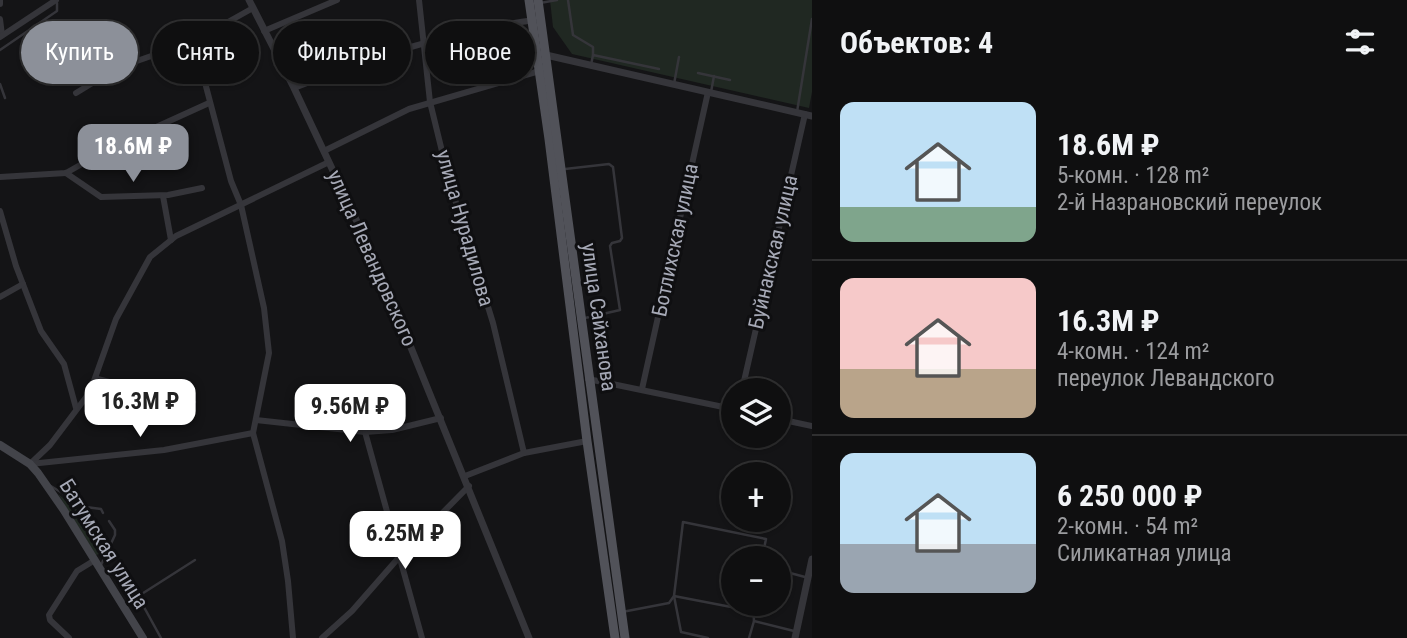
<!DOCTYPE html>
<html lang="ru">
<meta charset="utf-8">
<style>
:root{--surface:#0f0f10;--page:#181819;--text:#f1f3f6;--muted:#9b9c9f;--line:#2f2f30;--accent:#8c9099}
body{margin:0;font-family:"Roboto Condensed",sans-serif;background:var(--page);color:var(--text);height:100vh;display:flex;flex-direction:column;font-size:26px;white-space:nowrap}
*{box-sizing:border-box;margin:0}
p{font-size:23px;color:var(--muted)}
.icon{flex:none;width:38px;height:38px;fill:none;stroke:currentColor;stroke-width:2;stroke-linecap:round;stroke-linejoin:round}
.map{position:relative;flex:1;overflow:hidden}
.details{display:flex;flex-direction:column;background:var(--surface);width:595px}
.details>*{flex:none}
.guide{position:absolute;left:21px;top:21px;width:665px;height:63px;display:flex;gap:14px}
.controls{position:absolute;left:721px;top:378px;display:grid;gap:14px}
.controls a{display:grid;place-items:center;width:70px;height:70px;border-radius:50%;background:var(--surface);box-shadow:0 2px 5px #0004,0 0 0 2px var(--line);font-size:35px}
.price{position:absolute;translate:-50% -60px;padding:0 16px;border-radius:14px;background:#fff;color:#222;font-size:23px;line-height:46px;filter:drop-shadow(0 2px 4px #0008)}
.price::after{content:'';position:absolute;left:50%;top:42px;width:21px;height:16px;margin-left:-10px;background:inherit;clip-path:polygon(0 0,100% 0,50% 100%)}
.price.active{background:var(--accent);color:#fff}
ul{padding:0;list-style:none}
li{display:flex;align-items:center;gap:21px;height:175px;padding:0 28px}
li+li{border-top:2px solid var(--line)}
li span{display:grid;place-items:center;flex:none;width:196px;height:140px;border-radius:14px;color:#555}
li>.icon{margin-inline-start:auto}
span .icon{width:84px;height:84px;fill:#fffc;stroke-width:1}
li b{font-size:30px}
h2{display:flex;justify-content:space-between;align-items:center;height:84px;padding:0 28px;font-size:30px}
.chip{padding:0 24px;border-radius:32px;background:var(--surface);box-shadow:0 2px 5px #0004,0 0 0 2px var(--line);font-size:24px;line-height:63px}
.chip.active{background:var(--accent);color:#fff}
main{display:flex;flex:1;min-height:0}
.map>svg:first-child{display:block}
.green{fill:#202822}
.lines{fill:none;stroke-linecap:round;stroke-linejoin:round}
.service{stroke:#35353a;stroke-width:2.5}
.minor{stroke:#35353a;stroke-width:6}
.tertiary{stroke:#35353a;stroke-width:7}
.secondary{stroke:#43444a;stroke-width:8}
.primary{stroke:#515259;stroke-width:9}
.labels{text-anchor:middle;stroke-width:6;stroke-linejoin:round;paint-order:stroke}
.street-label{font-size:21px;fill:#a6a9b6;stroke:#0f0f11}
</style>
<main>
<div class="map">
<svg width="812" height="638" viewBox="0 0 812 638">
<rect width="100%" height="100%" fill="#141416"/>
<!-- green -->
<g class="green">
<polygon points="550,0 812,0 812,92 809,108 572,54 553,27"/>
<polygon points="58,494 92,522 93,524 91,527 95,533 98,531 100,534 99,554 96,555"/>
</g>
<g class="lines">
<!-- service -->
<g class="service">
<polyline points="568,0 573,35 593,47 593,55"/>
<polyline points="540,3 557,0"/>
<polyline points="0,50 57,11 57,3"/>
<polyline points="591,65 593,55 659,69"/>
<polyline points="698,73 730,80"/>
<polyline points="0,84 5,98"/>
<polyline points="674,84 679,57"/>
<polyline points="711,92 714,76"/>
<polyline points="797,112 812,19"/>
<polyline points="565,169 609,164 613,167 622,238 620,241 612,243 610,246 620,310 585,318"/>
<polyline points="97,377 195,402"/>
<polyline points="49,485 86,507 101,509 103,513"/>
<polyline points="101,565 115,535 115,530 109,521"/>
<polyline points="779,570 805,577"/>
<polyline points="128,578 161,638"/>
<polyline points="126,604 195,560"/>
<polyline points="753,604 754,621 794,631"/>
<polyline points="622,612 669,603 674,596 683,522 766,539 762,558"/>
<polyline points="708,638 681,632 674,596 752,611"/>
<polyline points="749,638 754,621"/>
</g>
<!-- minor -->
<g class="minor">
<polyline points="419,0 430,102 449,180 493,323 524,453"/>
<polyline points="0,4 0,0"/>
<polyline points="0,19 2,35"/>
<polyline points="264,31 337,0"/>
<polyline points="0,37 56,0"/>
<polyline points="194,41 231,181 241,205 264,308 269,353 253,433 282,541 288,581 293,638"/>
<path d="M294 88C373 57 451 31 535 20"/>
<polyline points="76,93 117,68 194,41 253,8"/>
<polyline points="324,151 409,109 543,70"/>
<polyline points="66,173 101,197 168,195 202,188"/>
<polyline points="0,177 66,173 110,148 209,103"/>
<polyline points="163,196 171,240"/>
<polyline points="0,211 16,266 41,331 64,364 76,408"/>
<polyline points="0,297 23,284"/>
<polyline points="588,379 733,409"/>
<polyline points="642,389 708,92"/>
<polyline points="742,390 805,114"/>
<polyline points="779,419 812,426"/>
<polyline points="256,420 365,432 392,430 441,418"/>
<polyline points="365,432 422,638"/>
<polyline points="30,464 50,445 90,392 116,319 150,257 176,236 329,162"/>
<polyline points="30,464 164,450 253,433"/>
<polyline points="465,476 524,453 587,441"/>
<polyline points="69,638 50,620 49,615 77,571 95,560"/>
<polyline points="322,638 352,611 401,555 469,486"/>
</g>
<!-- tertiary -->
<g class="tertiary">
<polyline points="249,0 294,88 377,264 529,638"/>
<polyline points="546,55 812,116"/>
<polyline points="795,638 812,559"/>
</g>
<!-- secondary -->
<polyline class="secondary" points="0,445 30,464 38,473 63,509 143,638"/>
<!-- primary -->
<g class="primary">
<polyline points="529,0 549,139 587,441 615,638"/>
<polyline points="538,0 625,638"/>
</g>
</g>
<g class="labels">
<!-- street labels -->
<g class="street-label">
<text transform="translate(465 228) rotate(74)" y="7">улица Нурадилова</text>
<text transform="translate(675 240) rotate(-78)" y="7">Ботлихская улица</text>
<text transform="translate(773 252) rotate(-77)" y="7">Буйнакская улица</text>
<text transform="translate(372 258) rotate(66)" y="7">улица Левандовского</text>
<text transform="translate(599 317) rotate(82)" y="7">улица Сайханова</text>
<text transform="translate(104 544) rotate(58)" y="7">Батумская улица</text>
</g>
</g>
</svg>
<div class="controls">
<a><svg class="icon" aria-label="layers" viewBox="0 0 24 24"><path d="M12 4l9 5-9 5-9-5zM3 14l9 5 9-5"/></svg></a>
<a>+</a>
<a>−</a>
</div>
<b class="price active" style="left:133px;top:184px">18.6M ₽</b>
<b class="price" style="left:140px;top:439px">16.3M ₽</b>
<b class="price" style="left:350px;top:444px">9.56M ₽</b>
<b class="price" style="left:405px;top:571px">6.25M ₽</b>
<div class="guide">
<a class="chip active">Купить</a>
<a class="chip">Снять</a>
<a class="chip">Фильтры</a>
<a class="chip">Новое</a>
</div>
</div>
<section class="details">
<h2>Объектов: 4<svg class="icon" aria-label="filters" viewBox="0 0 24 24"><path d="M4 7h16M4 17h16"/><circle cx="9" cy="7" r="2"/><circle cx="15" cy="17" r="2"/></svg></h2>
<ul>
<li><span style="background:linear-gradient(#bfe0f5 75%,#7fa58c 0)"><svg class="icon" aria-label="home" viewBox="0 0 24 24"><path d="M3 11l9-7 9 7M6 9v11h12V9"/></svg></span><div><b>18.6M ₽</b><p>5-комн. · 128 m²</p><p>2-й Назрановский переулок</p></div></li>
<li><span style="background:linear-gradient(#f6c9c9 65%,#b9a48a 0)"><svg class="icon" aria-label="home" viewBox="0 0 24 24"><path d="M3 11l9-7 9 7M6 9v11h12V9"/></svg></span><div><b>16.3M ₽</b><p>4-комн. · 124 m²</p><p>переулок Левандского</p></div></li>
<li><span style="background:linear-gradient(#bfe0f5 65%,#9aa5b1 0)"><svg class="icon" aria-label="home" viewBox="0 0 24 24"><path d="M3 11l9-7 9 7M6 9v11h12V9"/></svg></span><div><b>6 250 000 ₽</b><p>2-комн. · 54 m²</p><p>Силикатная улица</p></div></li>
</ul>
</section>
</main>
